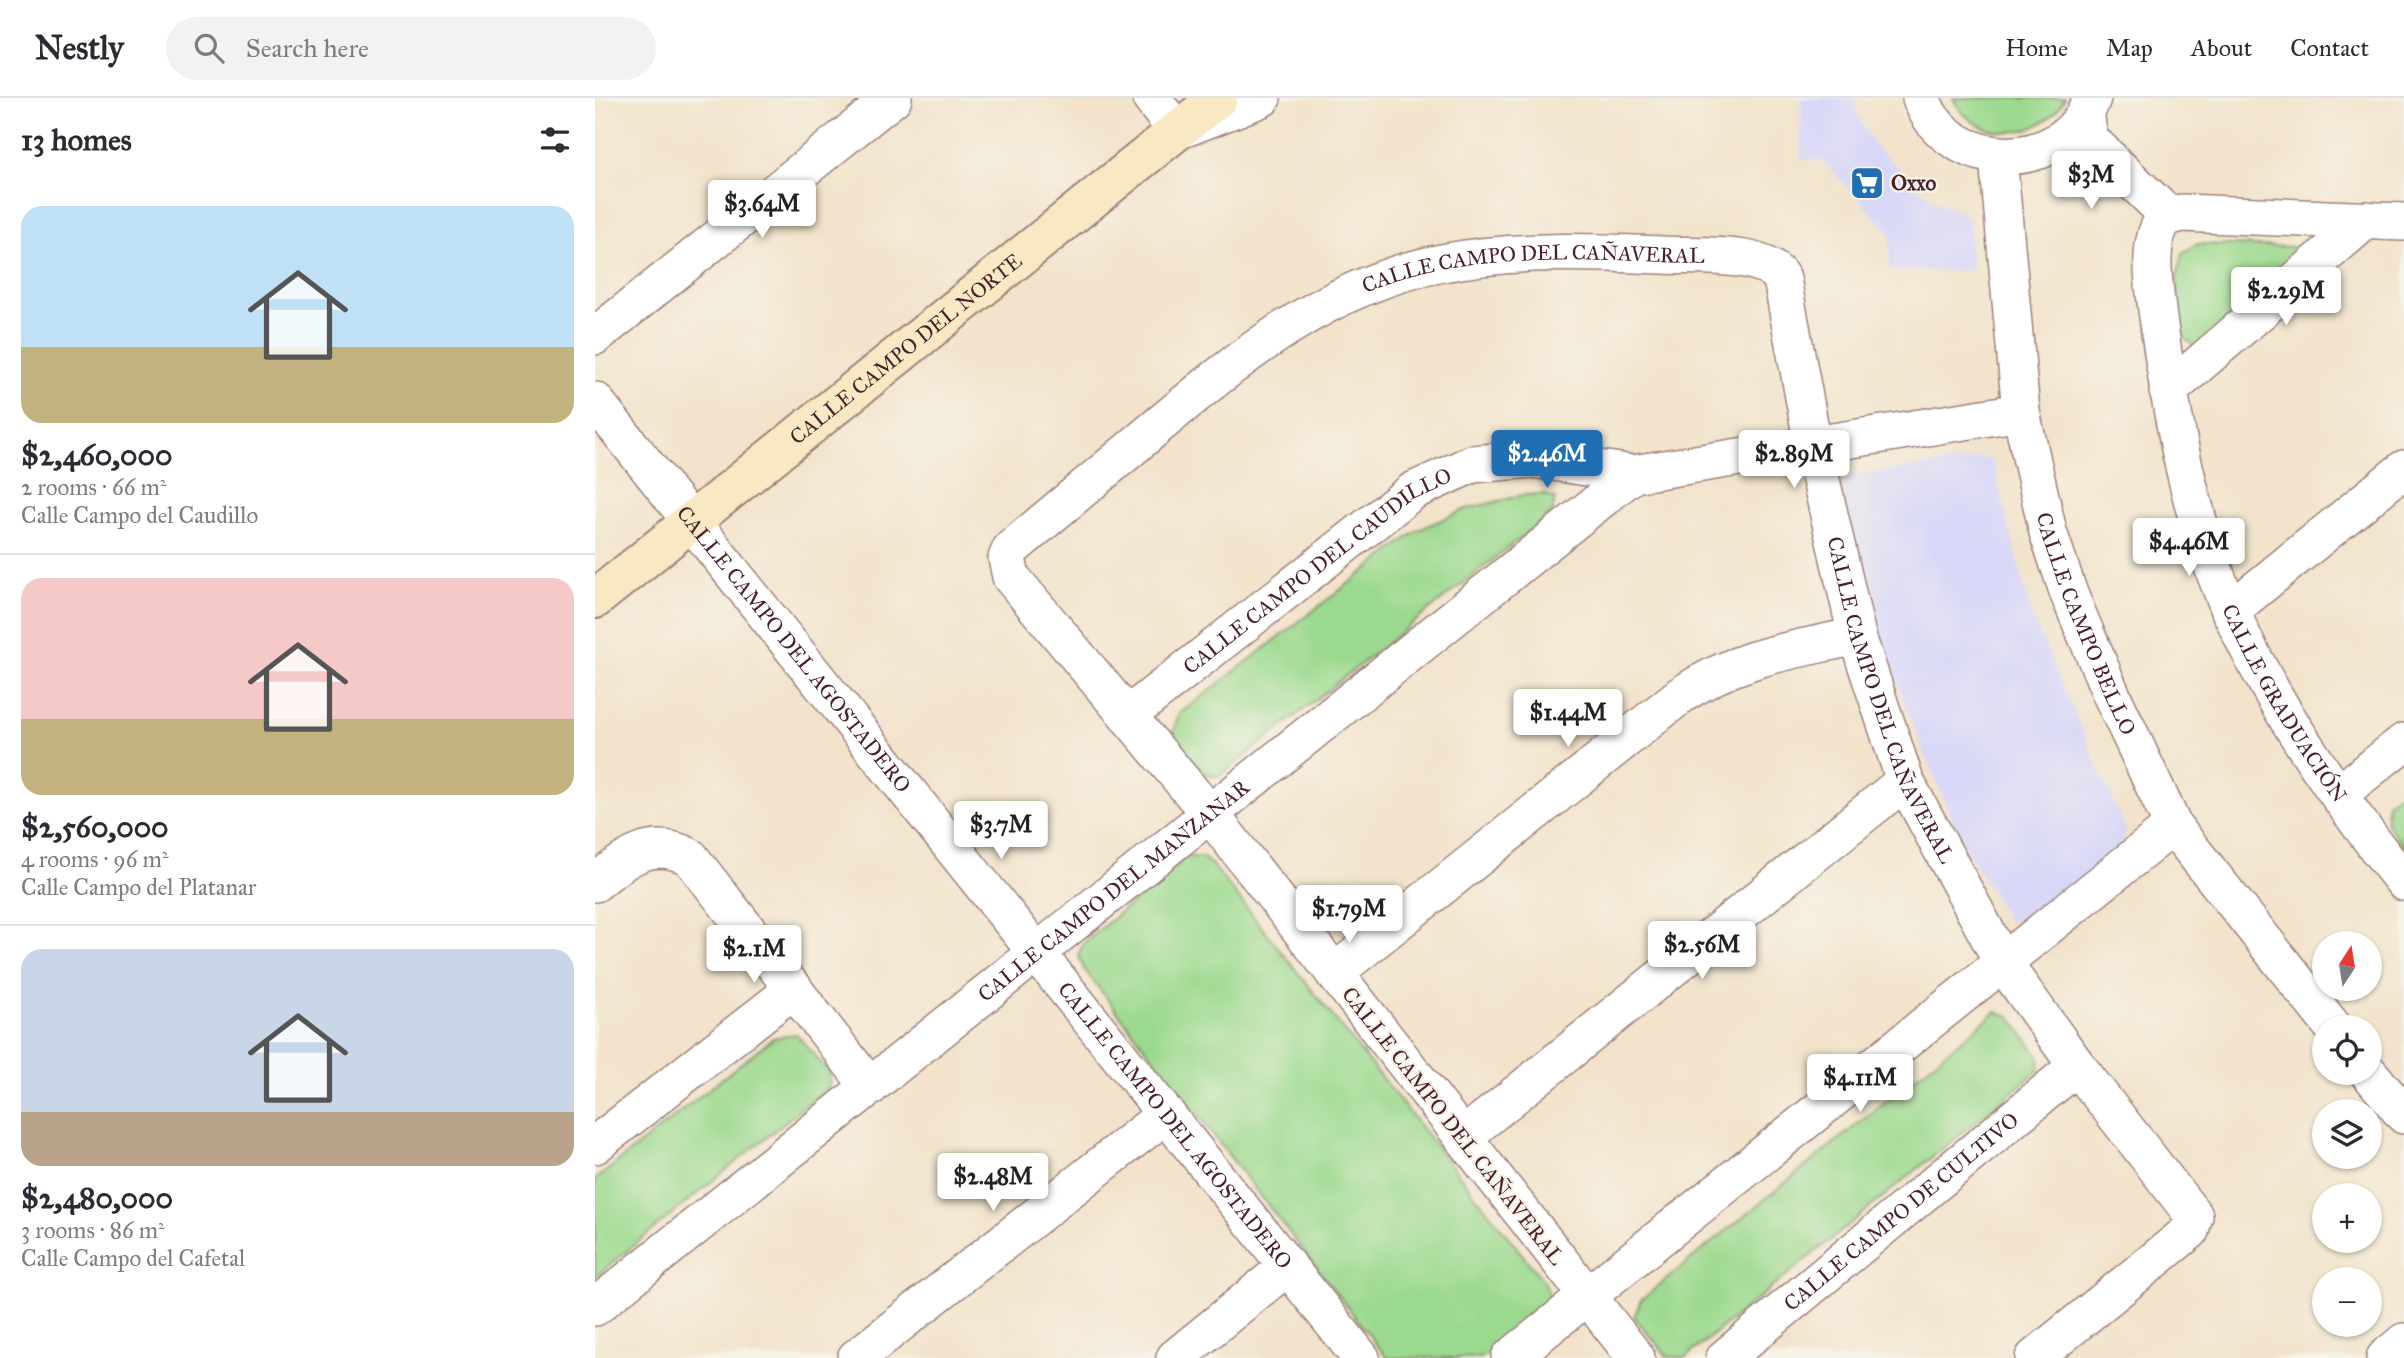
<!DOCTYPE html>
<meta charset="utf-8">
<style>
:root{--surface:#fff;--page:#f2f2f3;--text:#2b2b33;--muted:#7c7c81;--line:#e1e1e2;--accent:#1f6fb2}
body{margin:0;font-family:"IM FELL Great Primer",serif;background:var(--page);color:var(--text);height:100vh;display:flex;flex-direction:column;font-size:26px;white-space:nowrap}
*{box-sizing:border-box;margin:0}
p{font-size:23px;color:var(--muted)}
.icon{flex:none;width:38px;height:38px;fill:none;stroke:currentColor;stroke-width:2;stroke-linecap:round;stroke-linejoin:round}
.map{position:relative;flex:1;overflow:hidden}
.drawer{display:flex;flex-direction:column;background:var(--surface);width:595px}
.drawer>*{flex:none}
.needle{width:46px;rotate:12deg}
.controls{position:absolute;left:1717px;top:833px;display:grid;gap:14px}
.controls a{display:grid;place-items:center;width:70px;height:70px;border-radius:50%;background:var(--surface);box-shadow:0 2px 5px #0004;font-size:35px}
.price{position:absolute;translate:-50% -60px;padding:0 16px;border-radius:7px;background:#fff;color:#222;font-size:23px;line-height:46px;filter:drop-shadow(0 2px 4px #0008)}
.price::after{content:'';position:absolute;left:50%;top:42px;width:21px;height:16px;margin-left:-10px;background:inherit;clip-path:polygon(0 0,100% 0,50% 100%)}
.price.on{background:var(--accent);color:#fff}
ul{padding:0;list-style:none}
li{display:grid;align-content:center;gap:14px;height:371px;padding:0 21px}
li+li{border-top:2px solid var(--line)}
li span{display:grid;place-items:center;height:217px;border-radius:21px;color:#555}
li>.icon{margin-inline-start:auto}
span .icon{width:126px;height:126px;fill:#fffc;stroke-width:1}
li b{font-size:30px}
h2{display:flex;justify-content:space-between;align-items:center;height:84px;padding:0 21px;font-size:30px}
header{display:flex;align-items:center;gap:42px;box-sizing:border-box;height:98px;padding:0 35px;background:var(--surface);border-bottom:2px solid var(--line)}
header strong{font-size:33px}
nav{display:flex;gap:38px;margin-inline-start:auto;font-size:24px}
.search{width:490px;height:63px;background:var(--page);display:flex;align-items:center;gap:18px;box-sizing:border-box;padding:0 24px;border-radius:38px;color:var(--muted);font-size:26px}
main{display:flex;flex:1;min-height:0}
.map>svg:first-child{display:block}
.built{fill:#d8d7f8}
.green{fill:#9bd98e;stroke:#727c5c;stroke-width:2}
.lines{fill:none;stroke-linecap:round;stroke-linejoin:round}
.street-casing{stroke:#9e817a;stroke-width:40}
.secondary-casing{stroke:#9e817a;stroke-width:42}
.street{stroke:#fff;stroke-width:37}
.secondary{stroke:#f8e8c3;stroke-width:38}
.labels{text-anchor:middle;stroke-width:5;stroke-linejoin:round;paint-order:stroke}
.poi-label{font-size:21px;font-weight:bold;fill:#4a1f2b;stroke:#f7f3e8;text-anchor:start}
.street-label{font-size:21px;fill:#4a1f2b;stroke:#f7f3e8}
</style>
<header>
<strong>Nestly</strong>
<div class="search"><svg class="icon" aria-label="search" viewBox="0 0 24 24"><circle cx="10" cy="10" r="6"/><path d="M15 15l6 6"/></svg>Search here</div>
<nav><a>Home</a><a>Map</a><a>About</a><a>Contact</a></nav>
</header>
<main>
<section class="drawer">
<h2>13 homes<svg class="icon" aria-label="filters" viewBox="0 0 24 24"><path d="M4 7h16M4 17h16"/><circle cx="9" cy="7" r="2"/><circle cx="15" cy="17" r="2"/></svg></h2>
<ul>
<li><span style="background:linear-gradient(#bfe0f5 65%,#c2b280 0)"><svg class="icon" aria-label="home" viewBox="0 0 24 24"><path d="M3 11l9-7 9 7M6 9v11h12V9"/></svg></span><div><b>$2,460,000</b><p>2 rooms · 66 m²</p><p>Calle Campo del Caudillo</p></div></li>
<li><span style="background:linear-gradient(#f6c9c9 65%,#c2b280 0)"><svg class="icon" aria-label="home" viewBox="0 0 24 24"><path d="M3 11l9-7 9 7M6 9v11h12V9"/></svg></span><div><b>$2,560,000</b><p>4 rooms · 96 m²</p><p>Calle Campo del Platanar</p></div></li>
<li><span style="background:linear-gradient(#c9d6e8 75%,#b9a48a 0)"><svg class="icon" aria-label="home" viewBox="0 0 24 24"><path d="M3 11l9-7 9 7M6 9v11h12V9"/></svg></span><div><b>$2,480,000</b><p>3 rooms · 86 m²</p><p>Calle Campo del Cafetal</p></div></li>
</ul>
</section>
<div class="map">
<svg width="1809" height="1260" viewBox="0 0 1809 1260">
<rect width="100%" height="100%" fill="#f7f3e8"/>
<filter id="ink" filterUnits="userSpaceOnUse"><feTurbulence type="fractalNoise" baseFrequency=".0143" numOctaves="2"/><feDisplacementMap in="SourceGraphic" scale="14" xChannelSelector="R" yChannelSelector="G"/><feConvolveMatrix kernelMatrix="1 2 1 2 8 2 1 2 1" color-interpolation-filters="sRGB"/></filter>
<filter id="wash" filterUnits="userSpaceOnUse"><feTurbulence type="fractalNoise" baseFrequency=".00686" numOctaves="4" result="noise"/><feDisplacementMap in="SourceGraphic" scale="28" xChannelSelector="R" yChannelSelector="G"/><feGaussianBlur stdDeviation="1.57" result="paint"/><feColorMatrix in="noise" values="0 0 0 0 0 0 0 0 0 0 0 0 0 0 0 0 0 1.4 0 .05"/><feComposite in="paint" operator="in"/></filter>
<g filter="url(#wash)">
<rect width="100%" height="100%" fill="#f2e3ca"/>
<!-- built -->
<g class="built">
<polygon points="1206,0 1260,0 1263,18 1277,45 1336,101 1374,119 1377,172 1294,173 1295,135 1228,63 1206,61"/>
<polygon points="1387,360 1397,362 1436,515 1531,733 1526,749 1431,828 1413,823 1364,738 1313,615 1279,516 1246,391 1252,378"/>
</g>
<!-- green -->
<g class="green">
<path d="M1358 0H1470C1448 44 1379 46 1358 0Z"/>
<polygon points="1602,146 1699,149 1710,158 1601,249 1585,237 1582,179 1587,156"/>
<polygon points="949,396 960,401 957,415 623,679 609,675 578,637 583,617 823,432 871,411 929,397"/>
<polygon points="1809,692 1809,750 1791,724 1792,705"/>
<polygon points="591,759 607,759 618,768 950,1185 954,1198 950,1208 886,1260 792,1260 489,871 483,856 490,844"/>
<polygon points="1401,914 1415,918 1445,960 1444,972 1091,1259 1073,1259 1039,1219 1046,1202"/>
<polygon points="201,936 235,975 234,988 0,1179 0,1082 178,940"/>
</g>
</g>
<g filter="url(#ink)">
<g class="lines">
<!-- street casing -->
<g class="street-casing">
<g id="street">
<polyline points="556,0 582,33 667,0"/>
<path d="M1326 0C1353 76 1471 77 1497 0"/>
<polyline points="1490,14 1494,41 1574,118"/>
<path id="s1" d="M1403 59 1426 314 1453 434 1474 496 1517 598 1578 728 1738 929"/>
<path id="s2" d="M1809 124 1587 115C1581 117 1572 117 1568 123 1552 145 1559 187 1562 212 1575 312 1595 424 1637 516 1680 612 1744 702 1809 784"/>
<polyline points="0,238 298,0"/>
<polyline points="1573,293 1771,122"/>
<path id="s3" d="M0 303 766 1260"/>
<polyline points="1635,513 1809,371"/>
<path id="s4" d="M532 618 818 393 877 366 938 361 1038 376 1426 314"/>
<polyline points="1744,696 1809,644"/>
<path d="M0 785C31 760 56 739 95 759L275 989"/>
<path d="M739 875 1086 597C1144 558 1195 553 1262 538"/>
<polyline points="1774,975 1809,1017"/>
<polyline points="869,1038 1310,683"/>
<polyline points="0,1047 199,891"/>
<path id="s5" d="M0 1209 1038 376"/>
<polyline points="261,1260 571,1016"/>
<polyline points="580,1260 693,1168"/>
<polyline points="915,1260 1578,728"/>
<path id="s6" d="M1041 1260 615 716 416 479 412 460 416 451C463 411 511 372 558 332 644 260 733 186 847 165 920 151 995 154 1068 157 1101 159 1169 152 1187 181L1218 347 1262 538 1310 683 1408 865 1482 968 1599 1118 1595 1133 1439 1260"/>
<path id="s7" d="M1130 1260 1482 968"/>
<polyline points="1790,1260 1809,1244"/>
</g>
</g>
<!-- secondary casing -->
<g class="secondary-casing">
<g id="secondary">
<path id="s8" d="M0 501 623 0"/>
</g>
</g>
<!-- street -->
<use href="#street" class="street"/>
<!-- secondary -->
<use href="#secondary" class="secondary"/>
</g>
</g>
<!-- icons -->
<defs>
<g id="supermarket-square" transform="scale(1.75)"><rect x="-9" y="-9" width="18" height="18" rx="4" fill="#1f6fb2" stroke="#f7f3e8"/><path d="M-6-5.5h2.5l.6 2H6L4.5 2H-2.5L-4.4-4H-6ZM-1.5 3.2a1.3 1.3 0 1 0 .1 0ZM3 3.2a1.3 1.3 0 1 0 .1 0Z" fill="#fff"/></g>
</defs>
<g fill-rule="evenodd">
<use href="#supermarket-square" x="1272" y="85"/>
</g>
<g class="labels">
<!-- poi labels -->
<g class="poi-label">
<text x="1296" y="92">Oxxo</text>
</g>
<!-- street labels -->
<g class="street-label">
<text dy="7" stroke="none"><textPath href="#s6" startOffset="1643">CALLE CAMPO DEL CAÑAVERAL</textPath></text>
<text dy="7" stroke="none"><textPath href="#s8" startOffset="399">CALLE CAMPO DEL NORTE</textPath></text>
<text dy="7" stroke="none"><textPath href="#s4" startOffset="240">CALLE CAMPO DEL CAUDILLO</textPath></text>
<text dy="7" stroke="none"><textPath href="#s1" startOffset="478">CALLE CAMPO BELLO</textPath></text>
<text dy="7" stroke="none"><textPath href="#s3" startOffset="318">CALLE CAMPO DEL AGOSTADERO</textPath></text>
<text dy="7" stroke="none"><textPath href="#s6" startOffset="2336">CALLE CAMPO DEL CAÑAVERAL</textPath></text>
<text dy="7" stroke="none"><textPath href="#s2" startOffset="752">CALLE GRADUACIÓN</textPath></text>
<text dy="7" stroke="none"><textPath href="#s5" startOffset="665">CALLE CAMPO DEL MANZANAR</textPath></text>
<text dy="7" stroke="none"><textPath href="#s3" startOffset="928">CALLE CAMPO DEL AGOSTADERO</textPath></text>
<text transform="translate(858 1028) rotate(52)" y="7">CALLE CAMPO DEL CAÑAVERAL</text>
<text dy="7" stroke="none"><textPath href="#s7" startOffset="229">CALLE CAMPO DE CULTIVO</textPath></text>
</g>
</g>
</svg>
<div class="controls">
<a><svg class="needle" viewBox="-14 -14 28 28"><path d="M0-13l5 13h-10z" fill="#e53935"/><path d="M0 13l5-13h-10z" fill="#7c7c81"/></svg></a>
<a><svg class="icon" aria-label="locate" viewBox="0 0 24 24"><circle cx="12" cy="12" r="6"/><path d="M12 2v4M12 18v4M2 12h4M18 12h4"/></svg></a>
<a><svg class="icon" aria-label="layers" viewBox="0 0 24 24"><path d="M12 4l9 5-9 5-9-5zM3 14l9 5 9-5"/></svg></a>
<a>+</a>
<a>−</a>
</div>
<b class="price" style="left:1496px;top:113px">$3M</b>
<b class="price" style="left:167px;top:142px">$3.64M</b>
<b class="price" style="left:1691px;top:229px">$2.29M</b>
<b class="price on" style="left:952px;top:392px">$2.46M</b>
<b class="price" style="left:1199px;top:392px">$2.89M</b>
<b class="price" style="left:1594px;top:480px">$4.46M</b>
<b class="price" style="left:973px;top:651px">$1.44M</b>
<b class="price" style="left:406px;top:763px">$3.7M</b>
<b class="price" style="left:754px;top:847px">$1.79M</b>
<b class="price" style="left:1107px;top:883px">$2.56M</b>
<b class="price" style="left:159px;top:887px">$2.1M</b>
<b class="price" style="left:1265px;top:1016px">$4.11M</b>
<b class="price" style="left:398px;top:1115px">$2.48M</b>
</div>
</main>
